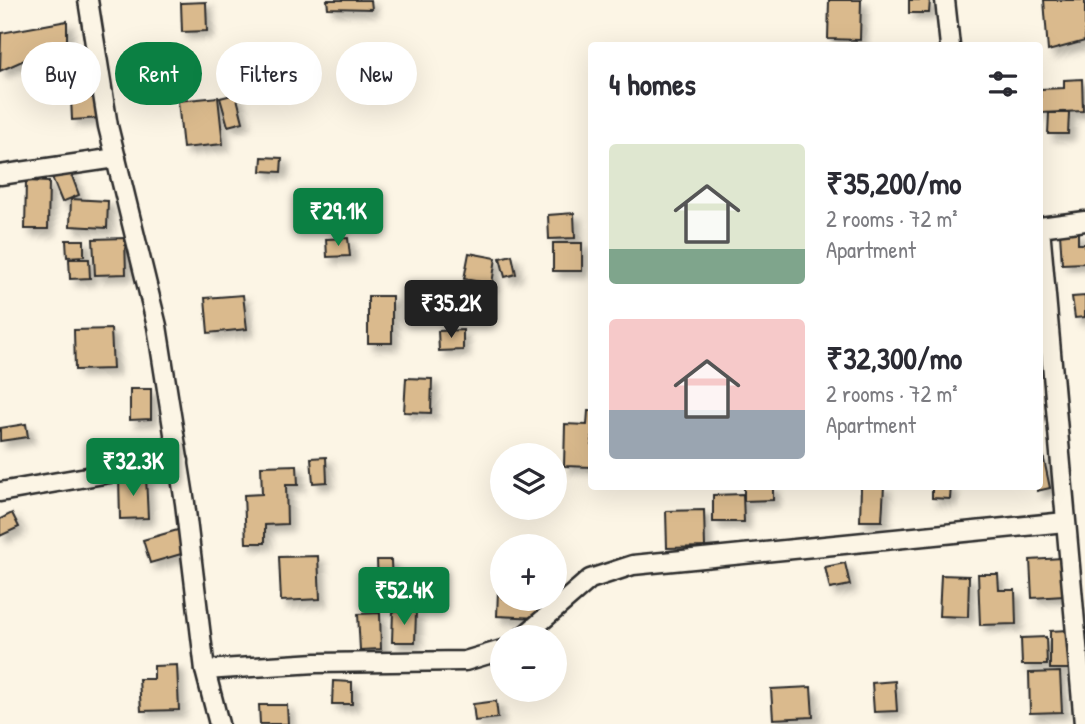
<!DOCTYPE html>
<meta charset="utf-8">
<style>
:root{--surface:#fff;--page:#f2f2f3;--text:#2b2b33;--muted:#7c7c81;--accent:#0b8043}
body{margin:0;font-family:"Patrick Hand",sans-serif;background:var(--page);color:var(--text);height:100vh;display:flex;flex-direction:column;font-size:26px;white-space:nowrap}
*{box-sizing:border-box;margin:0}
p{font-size:23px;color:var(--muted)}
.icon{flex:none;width:38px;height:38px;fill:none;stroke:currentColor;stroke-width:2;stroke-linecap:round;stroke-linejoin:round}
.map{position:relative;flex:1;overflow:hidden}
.drawer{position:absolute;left:588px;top:42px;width:455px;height:448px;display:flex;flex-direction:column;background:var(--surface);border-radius:7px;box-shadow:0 7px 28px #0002}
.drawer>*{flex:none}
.banner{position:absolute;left:21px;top:42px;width:462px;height:63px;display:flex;gap:14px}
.controls{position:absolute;left:490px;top:443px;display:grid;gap:14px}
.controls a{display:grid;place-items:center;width:77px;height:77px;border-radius:50%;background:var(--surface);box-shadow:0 7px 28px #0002;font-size:35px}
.price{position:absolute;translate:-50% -60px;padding:0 16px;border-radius:7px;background:var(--accent);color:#fff;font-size:23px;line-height:46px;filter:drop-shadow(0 2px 4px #0008)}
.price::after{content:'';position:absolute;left:50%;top:42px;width:21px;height:16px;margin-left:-10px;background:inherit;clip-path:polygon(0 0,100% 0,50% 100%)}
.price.active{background:#222;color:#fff}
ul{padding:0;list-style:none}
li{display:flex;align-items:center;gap:21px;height:175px;padding:0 21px}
li span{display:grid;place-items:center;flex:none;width:196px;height:140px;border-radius:7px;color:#555}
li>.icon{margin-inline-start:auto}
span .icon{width:84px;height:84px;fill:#fffc;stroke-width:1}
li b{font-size:30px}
h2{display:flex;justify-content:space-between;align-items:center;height:84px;padding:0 21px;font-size:30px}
.pill{padding:0 24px;border-radius:32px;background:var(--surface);box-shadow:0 7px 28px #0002;font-size:24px;line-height:63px}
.pill.active{background:var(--accent);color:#fff}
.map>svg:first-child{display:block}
.building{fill:#daba8d;stroke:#2b2b2b;stroke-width:2;filter:url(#shadow)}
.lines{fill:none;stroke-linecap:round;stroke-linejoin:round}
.street-casing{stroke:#2b2b2b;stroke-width:23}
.street{stroke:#fcf5e5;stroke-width:18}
</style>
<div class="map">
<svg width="1085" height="724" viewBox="0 0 1085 724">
<defs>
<filter id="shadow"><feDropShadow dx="6" dy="6" stdDeviation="3.5" flood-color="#0004"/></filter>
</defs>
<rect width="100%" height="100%" fill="#fcf5e5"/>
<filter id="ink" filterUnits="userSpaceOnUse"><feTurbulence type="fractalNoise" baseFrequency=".0143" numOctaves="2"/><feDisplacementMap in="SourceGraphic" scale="14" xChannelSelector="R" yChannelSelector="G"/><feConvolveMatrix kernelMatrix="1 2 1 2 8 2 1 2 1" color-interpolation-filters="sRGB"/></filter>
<g filter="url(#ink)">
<!-- building -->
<g class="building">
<polygon points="327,0 371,0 372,9 328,8"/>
<polygon points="829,0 861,0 860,40 828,39"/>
<polygon points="909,0 930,0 929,13 909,13"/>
<polygon points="1044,0 1085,0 1085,41 1048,51"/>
<polygon points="206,2 207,31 182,32 181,3"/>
<polygon points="67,21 67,41 0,71 1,33"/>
<polygon points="133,50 164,55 161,76 129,71"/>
<polygon points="1082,79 1083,111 1041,113 1040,89 1064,88 1064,80"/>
<polygon points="236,94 243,122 228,126 220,98"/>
<polygon points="99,97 100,118 72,120 71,98"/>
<polygon points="218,97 223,144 183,148 178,101"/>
<polygon points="1049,113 1069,113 1068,134 1048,134"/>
<polygon points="262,157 282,158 281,172 261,171"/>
<polygon points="69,168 79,195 62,202 51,175"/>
<polygon points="26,181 49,182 48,229 25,229"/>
<polygon points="71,199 108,201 107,228 70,226"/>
<polygon points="574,213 575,238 549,239 548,215"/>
<polygon points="1078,232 1078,244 1085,244 1085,263 1062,264 1060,233"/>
<polygon points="125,238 126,274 95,275 93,239"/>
<polygon points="348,238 350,256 327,257 326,239"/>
<polygon points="66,240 84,240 84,256 67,257"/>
<rect x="553" y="243" width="29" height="28"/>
<polygon points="469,253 496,258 492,284 464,279"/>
<polygon points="512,255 516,274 505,277 500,258"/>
<polygon points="69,259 89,259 90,278 70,279"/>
<polygon points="243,295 247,329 208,333 205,298"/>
<rect x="368" y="296" width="24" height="47"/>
<polygon points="1085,296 1085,317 1075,318 1072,297"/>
<polygon points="111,329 113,369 75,370 74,330"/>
<polygon points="463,330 463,350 439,351 438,331"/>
<polygon points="406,378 432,379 431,413 404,412"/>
<polygon points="130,389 151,389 151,419 130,420"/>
<polygon points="588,411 592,411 592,467 564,466 565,424 587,425"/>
<polygon points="26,424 28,437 0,441 0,428"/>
<polygon points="1043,455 1050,488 1037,491 1040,456"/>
<polygon points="326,457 327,482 313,483 311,458"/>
<polygon points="297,465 298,485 286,485 287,524 265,525 265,543 246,543 244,495 262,494 261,466"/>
<polygon points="146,477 148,518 120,519 119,478"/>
<polygon points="744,486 773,486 773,500 744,501"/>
<polygon points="861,486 884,486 882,521 860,521"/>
<polygon points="932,486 951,486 950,499 932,498"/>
<polygon points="743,494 744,522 713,522 713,495"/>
<polygon points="704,510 705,547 667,548 666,511"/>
<polygon points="12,513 19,527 0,536 0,519"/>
<polygon points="181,529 188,552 150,563 143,540"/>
<polygon points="318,556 320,599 281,601 279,557"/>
<polygon points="1062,558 1064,596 1032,598 1030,560"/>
<polygon points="377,560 391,560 392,584 378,585"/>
<polygon points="845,563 850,585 830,589 825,567"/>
<polygon points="499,565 502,565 502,598 540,598 539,618 497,616"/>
<polygon points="978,574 998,574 999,590 1015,590 1016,624 980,625"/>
<polygon points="941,575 969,576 968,617 939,616"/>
<polygon points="393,611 416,612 415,642 392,642"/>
<polygon points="380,613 381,649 360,650 358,614"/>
<polygon points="1068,630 1069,669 1050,669 1050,631"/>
<polygon points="1046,637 1047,665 1022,665 1021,638"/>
<polygon points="177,665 179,710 141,711 139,679 154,679 154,666"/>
<polygon points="1060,672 1062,712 1030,713 1029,673"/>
<polygon points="333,681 352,682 352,704 332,704"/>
<polygon points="895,681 897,711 874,712 872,683"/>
<polygon points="811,687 813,717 773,719 771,689"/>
<polygon points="496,701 498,718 475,721 473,704"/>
<polygon points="259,705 287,705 288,724 260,724"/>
</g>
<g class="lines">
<!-- street casing -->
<g class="street-casing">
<g id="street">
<polyline points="88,0 108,126 157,326 185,503 205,670 219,724"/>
<polyline points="945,0 950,46"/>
<polyline points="0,175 116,158"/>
<polyline points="1040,227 1085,221"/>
<polyline points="1040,228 1084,724"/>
<polyline points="0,492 179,461"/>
<polyline points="523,637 590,579 633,565 1065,522"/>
<polyline points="205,670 316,663 465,661 502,650"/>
</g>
</g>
<!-- street -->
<use href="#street" class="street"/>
</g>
</g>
</svg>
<div class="controls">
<a><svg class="icon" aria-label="layers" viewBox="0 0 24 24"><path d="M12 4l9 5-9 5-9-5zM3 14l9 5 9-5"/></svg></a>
<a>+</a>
<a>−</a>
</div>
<b class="price" style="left:338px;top:248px">₹29.1K</b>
<b class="price active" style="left:451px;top:340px">₹35.2K</b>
<b class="price" style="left:133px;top:498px">₹32.3K</b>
<b class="price" style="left:404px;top:627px">₹52.4K</b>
<div class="banner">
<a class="pill">Buy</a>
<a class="pill active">Rent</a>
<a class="pill">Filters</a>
<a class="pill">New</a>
</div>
<section class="drawer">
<h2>4 homes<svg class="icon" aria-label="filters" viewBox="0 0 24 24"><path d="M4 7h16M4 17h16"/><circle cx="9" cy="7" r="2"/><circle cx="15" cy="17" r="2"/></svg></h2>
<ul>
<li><span style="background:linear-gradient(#dfe7d0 75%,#7fa58c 0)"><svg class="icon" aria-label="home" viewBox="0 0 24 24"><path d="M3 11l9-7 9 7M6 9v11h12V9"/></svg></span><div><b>₹35,200/mo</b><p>2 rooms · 72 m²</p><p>Apartment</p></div></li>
<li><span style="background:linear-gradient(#f6c9c9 65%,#9aa5b1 0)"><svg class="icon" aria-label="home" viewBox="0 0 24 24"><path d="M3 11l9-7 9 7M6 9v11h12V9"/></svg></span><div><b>₹32,300/mo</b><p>2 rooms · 72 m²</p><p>Apartment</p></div></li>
</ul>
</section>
</div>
